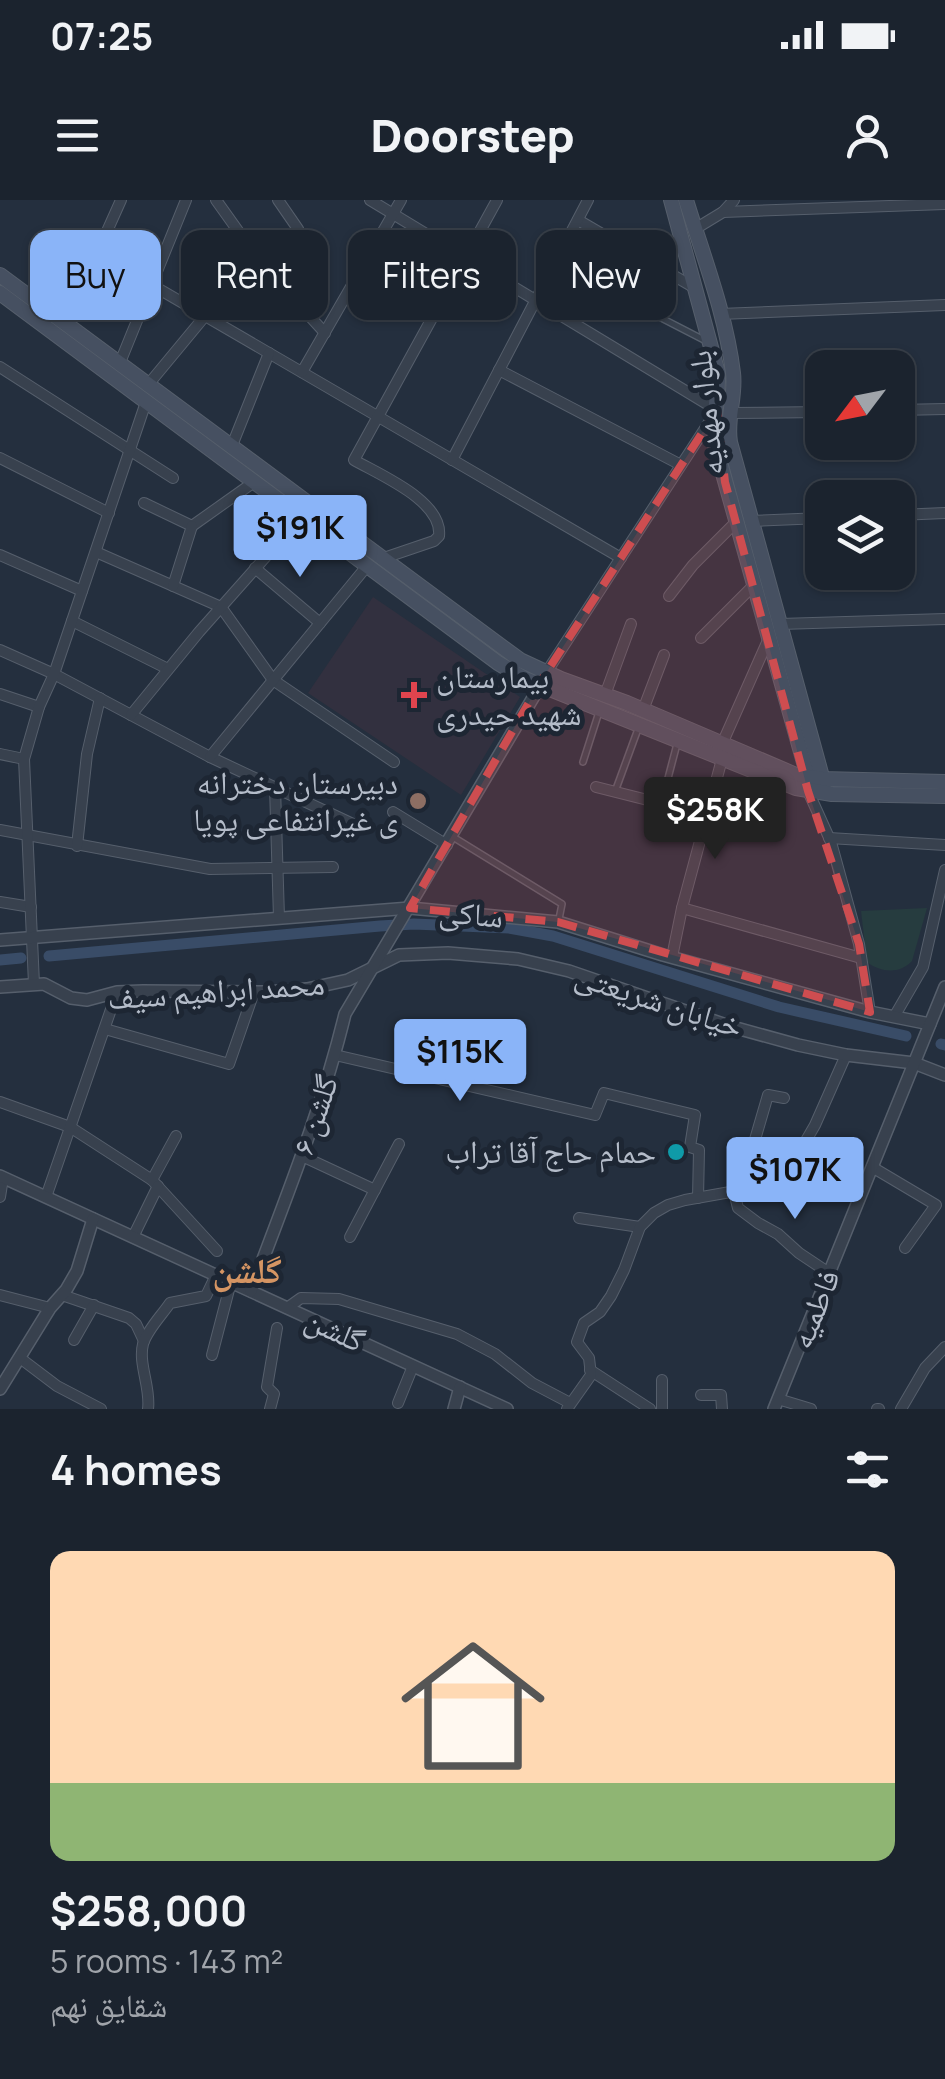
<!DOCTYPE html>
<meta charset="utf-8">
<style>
:root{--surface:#1b232e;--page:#242b36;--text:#f1f3f6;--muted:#a0a4aa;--line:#39404a;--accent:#8ab4f8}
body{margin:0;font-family:Manrope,"Noto Naskh Arabic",sans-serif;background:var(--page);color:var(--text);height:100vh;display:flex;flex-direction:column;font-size:38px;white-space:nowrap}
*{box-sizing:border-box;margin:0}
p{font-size:32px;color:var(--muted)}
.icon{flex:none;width:55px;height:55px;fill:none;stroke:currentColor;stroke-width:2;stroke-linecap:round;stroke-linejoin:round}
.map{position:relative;height:1209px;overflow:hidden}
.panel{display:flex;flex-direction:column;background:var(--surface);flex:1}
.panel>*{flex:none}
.top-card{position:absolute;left:30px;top:30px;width:885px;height:90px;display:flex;gap:20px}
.needle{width:65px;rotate:238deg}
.fabs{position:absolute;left:805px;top:150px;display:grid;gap:20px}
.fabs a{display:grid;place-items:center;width:110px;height:110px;border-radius:20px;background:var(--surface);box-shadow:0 2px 8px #0004,0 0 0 2px var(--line);font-size:50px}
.price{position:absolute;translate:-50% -85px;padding:0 22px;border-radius:10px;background:var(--accent);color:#111;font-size:32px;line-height:65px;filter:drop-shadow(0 2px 5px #0008)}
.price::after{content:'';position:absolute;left:50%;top:60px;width:30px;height:22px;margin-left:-15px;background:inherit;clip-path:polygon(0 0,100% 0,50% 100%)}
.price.on{background:#222;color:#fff}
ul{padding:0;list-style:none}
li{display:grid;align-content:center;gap:20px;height:530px;padding:0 50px}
li span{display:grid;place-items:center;height:310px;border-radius:20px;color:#555}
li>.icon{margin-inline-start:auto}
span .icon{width:180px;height:180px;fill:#fffc;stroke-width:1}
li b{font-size:42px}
h2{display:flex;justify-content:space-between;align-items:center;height:120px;padding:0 50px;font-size:42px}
.tag{padding:0 35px;border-radius:20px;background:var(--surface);box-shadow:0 2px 8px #0004,0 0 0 2px var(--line);font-size:35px;line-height:90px}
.tag.on{background:var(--accent);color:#111}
.status{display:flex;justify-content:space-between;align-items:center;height:70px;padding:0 50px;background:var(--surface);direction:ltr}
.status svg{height:28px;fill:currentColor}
header{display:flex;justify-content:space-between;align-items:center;height:130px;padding:0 50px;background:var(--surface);font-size:45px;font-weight:800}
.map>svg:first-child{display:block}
.medical{fill:#32303f}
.green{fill:#263c3f}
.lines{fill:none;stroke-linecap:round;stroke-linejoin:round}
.canal{stroke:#394c67;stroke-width:11}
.service-casing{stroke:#565f6c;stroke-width:8}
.minor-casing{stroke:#565f6c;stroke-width:12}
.tertiary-casing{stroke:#565f6c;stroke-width:14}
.secondary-casing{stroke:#565f6c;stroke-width:16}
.service{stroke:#38414e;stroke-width:5}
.minor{stroke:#38414e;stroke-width:10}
.tertiary{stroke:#38414e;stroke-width:11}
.secondary{stroke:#465061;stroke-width:14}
.marked{fill:#ce4d50;fill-opacity:0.2;stroke:#ce4d50;stroke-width:8;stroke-dasharray:20 12;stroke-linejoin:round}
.health-dot{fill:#e0444e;stroke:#1d2633;stroke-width:4}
.education-dot{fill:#8d6e63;stroke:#1d2633;stroke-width:4}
.culture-dot{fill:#0f9aa8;stroke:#1d2633;stroke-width:4}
.labels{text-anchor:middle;stroke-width:10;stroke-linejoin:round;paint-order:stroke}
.street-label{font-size:32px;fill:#b4bcc9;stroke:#1d2633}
.poi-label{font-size:32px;fill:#b4bcc9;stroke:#1d2633;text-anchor:end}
.neighbourhood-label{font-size:35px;font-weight:bold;fill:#d59563;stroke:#1d2633}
</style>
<div class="status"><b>07:25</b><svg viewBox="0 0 49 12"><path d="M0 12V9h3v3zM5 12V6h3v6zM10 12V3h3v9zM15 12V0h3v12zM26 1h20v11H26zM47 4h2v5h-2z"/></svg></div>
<header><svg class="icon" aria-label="menu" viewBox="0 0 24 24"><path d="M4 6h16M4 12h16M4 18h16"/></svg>Doorstep<svg class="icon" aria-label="person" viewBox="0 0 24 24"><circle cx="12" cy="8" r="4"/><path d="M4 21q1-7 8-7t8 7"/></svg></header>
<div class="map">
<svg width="945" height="1209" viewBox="0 0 945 1209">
<rect width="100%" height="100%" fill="#242f3e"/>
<!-- medical -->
<polygon class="medical" points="373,397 520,497 461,595 308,493"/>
<!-- green -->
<path class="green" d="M927 708 912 761C900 774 881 773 867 762L861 711Z"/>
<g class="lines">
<!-- canal -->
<g class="canal">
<polyline points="49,756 380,726 414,724 509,728 553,736 779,807 906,836"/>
<polyline points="0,760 21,758"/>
<polyline points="941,844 945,845"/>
</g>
<!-- service casing -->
<g class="service-casing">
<g id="service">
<polyline points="636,105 704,140"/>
<polyline points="583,562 599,512"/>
<polyline points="616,589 638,529"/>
<polyline points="662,601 677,544"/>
<polyline points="453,637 562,704 559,719"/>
</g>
</g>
<!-- minor casing -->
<g class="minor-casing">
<g id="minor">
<polyline points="216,0 261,63 325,133"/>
<polyline points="370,0 717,210 546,473"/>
<polyline points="723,12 945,4"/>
<polyline points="578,20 695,88"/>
<polyline points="695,29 723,12 734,0"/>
<polyline points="97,53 621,358"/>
<polyline points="720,114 945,105"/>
<polyline points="65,125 121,0"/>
<polyline points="119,165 186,0"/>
<polyline points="0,167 173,278"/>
<polyline points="499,170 681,265"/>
<polyline points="302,172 401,0"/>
<polyline points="147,186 205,116 298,29 278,0"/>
<polyline points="898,210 945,209"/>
<polyline points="730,213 822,212"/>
<polyline points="231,248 269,153"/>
<polyline points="0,258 109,313"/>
<polyline points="452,260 588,0"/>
<polyline points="144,303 192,326 254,282"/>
<polyline points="898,315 945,313"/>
<polyline points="750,321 822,318"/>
<polyline points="96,352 221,407 273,480 394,562"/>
<polyline points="0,355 82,391"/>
<path d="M381 359 434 341 439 336C443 301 380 275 354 260L497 0"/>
<polyline points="255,368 320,423"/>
<polyline points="173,386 192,326"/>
<polyline points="669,396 693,365 736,322"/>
<polyline points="72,421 168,469"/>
<polyline points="780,424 945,419"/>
<polyline points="701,438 754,385"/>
<polyline points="0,450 54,474 210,557 355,625"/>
<polyline points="0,494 39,507"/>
<polyline points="605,495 631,424"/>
<polyline points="643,510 664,455"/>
<polyline points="131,515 199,432 301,317"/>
<polyline points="722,544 769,438"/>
<polyline points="0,554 24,559"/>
<polyline points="210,557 367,366"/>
<polyline points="275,587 279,718"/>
<polyline points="596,587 707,615"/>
<polyline points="808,591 831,642 859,744 870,812"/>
<polyline points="393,612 447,645"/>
<polyline points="0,630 210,669 333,667"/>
<polyline points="829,638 945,645"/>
<polyline points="77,646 87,554 100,498"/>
<polyline points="0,702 31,707"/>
<polyline points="682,708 861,758"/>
<polyline points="672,757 682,708 722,559"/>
<polyline points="34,784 24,559 39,507 54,474 146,202"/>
<polyline points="894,817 923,767 945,670"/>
<polyline points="105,829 229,864 254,792"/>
<polyline points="335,855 595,915 604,893 695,915 690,947 699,950 698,998"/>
<polyline points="0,902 70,927 152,980 217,1051"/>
<polyline points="302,956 375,990"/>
<polyline points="872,967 936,1005 905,1048"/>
<polyline points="152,980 176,936"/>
<polyline points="740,991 768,895 784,898"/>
<polyline points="734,992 738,1008 758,1023 778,1034 799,1053 829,1073"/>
<polyline points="0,997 3,978"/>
<polyline points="46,997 117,792"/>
<polyline points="579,1018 640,1027"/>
<polyline points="133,1037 158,986"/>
<polyline points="350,1037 399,944"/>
<polyline points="0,1095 50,1108"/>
<polyline points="62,1095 129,1118 136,1124 144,1141"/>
<polyline points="287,1108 301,1098 339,1099 457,1134 495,1154 532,1183 570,1203"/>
<polyline points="74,1140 94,1105"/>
<polyline points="212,1155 231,1082"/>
<polyline points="20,1158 57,1186 101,1209"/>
<polyline points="590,1170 650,1209"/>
<polyline points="701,1195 721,1195 722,1209"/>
<polyline points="778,1199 811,1209"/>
<polyline points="398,1203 413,1166"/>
<path d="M148 1209C151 1188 138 1164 143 1144 147 1130 162 1115 170 1103L206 1096 216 1075"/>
<polyline points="270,1209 274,1194 267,1187 277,1128"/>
<polyline points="567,1209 591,1175 589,1158 577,1142 584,1123 600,1112 611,1096 624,1070 640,1027 654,1013 668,1005 685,1000 753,988 771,981 785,971 796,958 815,925 846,855"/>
<polyline points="662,1209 662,1180"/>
<polyline points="877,1209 879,1209"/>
<polyline points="901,1209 925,1168 945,1147"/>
</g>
</g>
<!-- tertiary casing -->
<g class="tertiary-casing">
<g id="tertiary">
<polyline points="0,740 410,708 558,722 663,755 870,812 930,824"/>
<polyline points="0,787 44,784 71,798 87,800 117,792 143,791 265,792 307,789 348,780 399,755 448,753 518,759 569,771 729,826 798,845 846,855 914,863 945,875"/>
<polyline points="0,976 507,1209"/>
<path d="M251 1091C285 1000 322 909 345 814L543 481"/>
<polyline points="0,1189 50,1108 66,1090 77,1071 93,1019"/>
<polyline points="454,1209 460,1187"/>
<polyline points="774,1209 945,787"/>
</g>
</g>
<!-- secondary casing -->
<g class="secondary-casing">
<g id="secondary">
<path d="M671 0 718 173C719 197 711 221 715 245L808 577V585"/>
<path d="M686 0C703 56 726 114 733 173 736 196 726 219 730 242L824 584"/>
<polyline points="0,75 520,460 561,479 627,503 796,575 822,579 945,582"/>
<polyline points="0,93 498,463 525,479 796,588 832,594 945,596"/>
</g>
</g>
<!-- service -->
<use href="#service" class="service"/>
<!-- minor -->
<use href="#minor" class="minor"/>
<!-- tertiary -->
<use href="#tertiary" class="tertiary"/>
<!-- secondary -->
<use href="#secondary" class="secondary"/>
</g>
<!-- marked area -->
<path class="marked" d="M717 210 725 282 808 591 859 744 870 812 558 722 410 708 546 473Z"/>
<!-- markers -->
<path class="health-dot" d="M409 480h10v10h10v10h-10v10h-10v-10h-10v-10h10z"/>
<circle class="education-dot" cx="418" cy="601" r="10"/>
<circle class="culture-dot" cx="676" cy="952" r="10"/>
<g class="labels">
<!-- street labels -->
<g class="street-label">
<text transform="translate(706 213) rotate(-96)" y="11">بلوار مهدیه</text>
<text transform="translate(471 714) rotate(5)" y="11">ساکی</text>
<text transform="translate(216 791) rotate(-4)" y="11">محمد ابراهیم سیف</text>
<text transform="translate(659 801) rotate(18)" y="11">خیابان شریعتی</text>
<text transform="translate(315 915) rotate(-71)" y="11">گلشن ۶</text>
<text transform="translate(815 1109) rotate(-68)" y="11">فاطمیه</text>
<text transform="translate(335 1130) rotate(25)" y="11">گلشن</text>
</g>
<!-- poi labels -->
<g class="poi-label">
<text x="436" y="488" text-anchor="start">بیمارستان<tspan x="436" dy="37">شهید حیدری</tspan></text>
<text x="398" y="594">دبیرستان دخترانه<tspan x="398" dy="37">ی غیرانتفاعی پویا</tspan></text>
<text x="656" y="963">حمام حاج آقا تراب</text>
</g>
<!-- neighbourhood labels -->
<g class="neighbourhood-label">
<text x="247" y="1083">گلشن</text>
</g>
</g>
</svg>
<div class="fabs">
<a><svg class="needle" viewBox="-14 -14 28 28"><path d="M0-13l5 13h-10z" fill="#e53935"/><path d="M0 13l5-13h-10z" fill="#a0a4aa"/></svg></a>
<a><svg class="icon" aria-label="layers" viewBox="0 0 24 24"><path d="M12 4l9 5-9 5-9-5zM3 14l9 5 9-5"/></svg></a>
</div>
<b class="price" style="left:300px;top:380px">$191K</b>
<b class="price on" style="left:715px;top:662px">$258K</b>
<b class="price" style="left:460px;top:904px">$115K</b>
<b class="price" style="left:795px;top:1022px">$107K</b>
<div class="top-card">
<a class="tag on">Buy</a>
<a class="tag">Rent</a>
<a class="tag">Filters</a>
<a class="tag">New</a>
</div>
</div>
<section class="panel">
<h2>4 homes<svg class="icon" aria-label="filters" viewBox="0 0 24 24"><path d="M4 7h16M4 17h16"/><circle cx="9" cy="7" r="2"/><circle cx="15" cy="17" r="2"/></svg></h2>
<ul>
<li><span style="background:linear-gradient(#ffd9b3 75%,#8fb573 0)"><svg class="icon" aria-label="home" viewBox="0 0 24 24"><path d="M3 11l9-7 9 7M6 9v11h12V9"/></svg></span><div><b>$258,000</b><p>5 rooms · 143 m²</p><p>شقایق نهم</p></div></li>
</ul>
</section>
